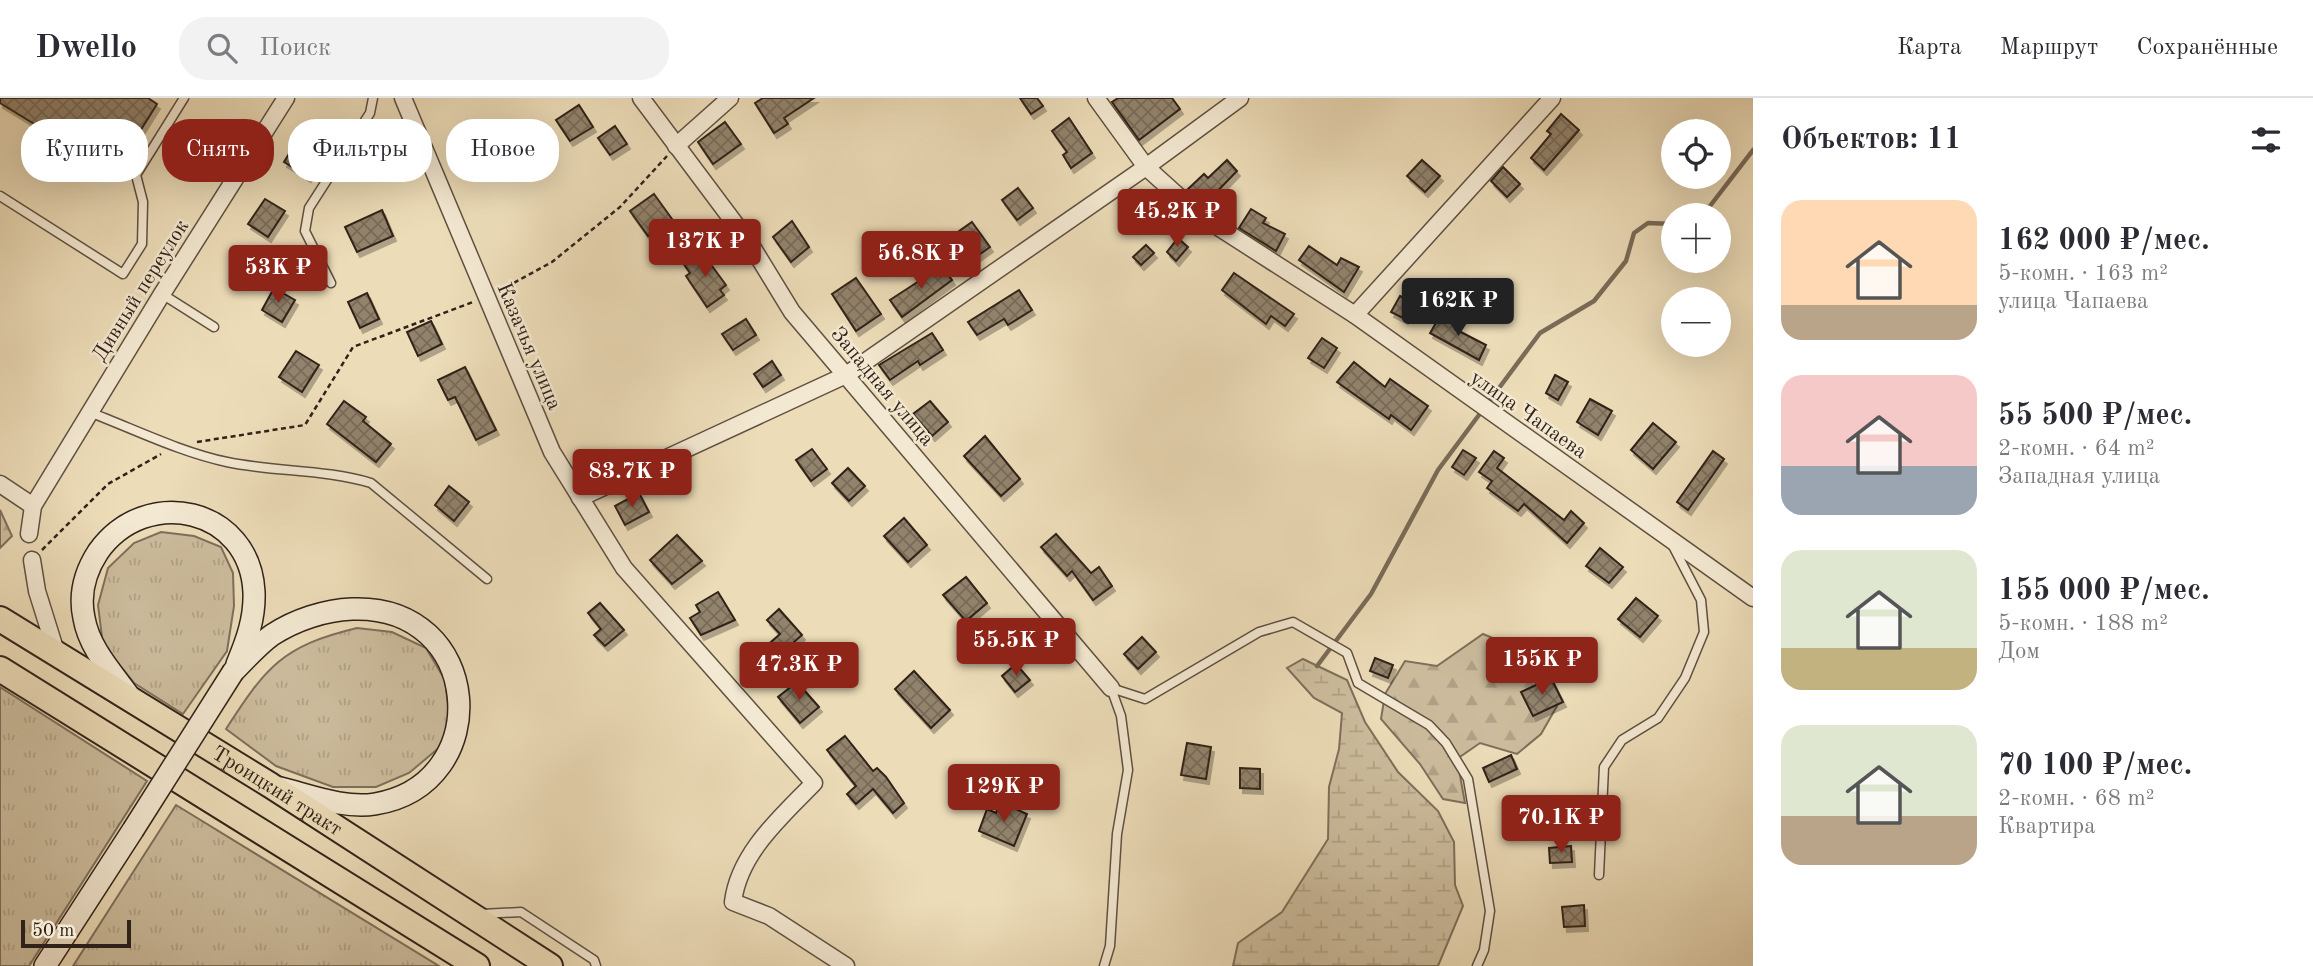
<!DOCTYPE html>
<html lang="ru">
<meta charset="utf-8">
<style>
:root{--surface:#fff;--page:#f2f2f3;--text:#2b2b33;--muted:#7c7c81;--line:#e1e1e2;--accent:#8f2418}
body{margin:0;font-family:"Old Standard TT",serif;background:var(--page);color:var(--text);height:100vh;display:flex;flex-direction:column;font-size:26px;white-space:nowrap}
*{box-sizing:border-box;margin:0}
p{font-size:23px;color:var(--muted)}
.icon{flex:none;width:38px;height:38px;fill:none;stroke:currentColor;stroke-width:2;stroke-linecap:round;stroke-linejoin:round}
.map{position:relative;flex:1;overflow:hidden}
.drawer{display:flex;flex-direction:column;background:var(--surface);width:560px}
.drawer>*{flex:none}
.banner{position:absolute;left:21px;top:21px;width:665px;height:63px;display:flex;gap:14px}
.controls{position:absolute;left:1661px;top:21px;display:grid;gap:14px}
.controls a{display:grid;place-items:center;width:70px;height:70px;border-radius:50%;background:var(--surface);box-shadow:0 7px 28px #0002;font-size:35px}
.scale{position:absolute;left:21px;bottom:18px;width:110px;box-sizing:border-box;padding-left:7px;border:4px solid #302219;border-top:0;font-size:19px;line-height:24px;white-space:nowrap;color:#302219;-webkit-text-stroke:5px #f3e8d1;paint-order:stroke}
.price{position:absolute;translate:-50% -60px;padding:0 16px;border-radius:7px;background:var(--accent);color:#fff;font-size:23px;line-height:46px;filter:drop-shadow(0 2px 4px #0008)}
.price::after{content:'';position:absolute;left:50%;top:42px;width:21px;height:16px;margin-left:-10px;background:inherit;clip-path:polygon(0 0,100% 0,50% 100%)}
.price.active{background:#222;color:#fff}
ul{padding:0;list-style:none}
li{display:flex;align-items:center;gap:21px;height:175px;padding:0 28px}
li span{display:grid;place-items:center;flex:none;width:196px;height:140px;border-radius:21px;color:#555}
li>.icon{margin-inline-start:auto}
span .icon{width:84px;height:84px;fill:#fffc;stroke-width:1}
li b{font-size:30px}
h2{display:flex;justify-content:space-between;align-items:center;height:84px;padding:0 28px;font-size:30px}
.tag{padding:0 24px;border-radius:28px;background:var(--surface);box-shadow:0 7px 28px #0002;font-size:24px;line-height:63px}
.tag.active{background:var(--accent);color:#fff}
header{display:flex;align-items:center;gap:42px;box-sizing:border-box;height:98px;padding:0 35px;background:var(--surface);border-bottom:2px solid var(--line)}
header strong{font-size:33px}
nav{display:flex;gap:38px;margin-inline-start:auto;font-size:24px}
.search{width:490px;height:63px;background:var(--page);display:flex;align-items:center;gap:18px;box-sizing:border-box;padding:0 24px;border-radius:28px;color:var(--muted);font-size:26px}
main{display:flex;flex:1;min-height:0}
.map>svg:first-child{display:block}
.grass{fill:url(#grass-tufts);stroke:#7e6f5b;stroke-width:2}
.forest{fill:url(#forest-firs);stroke:#7e6f5b;stroke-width:2}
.wetland{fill:url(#wetland-marsh);stroke:#7e6f5b;stroke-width:2}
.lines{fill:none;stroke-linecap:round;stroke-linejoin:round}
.stream{stroke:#7a6c58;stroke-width:4.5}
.building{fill:url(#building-cross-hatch);stroke:#302219;stroke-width:2;filter:url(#shadow)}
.service-casing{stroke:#5f5041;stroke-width:11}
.minor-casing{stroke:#5f5041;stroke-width:19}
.secondary-casing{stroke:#302219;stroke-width:24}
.primary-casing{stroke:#302219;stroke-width:28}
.path{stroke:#302219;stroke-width:2.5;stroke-dasharray:5 3.5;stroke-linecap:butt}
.service{stroke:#f3e8d1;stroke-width:8}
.minor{stroke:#f3e8d1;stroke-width:16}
.secondary{stroke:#f3e8d1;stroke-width:21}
.primary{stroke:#ecdcb8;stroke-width:24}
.secondary-bridge-casing{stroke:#302219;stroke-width:24;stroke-linecap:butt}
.secondary-bridge{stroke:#f3e8d1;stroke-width:21}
.labels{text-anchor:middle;stroke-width:5;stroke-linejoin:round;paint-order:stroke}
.street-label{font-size:21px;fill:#302219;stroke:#f3e8d1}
</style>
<header>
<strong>Dwello</strong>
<div class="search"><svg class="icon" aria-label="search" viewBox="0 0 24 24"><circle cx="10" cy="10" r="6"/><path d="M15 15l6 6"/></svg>Поиск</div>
<nav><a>Карта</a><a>Маршрут</a><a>Сохранённые</a></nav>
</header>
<main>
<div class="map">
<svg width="1753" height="868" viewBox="0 0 1753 868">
<defs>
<pattern id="grass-tufts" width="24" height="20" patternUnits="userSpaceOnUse" patternTransform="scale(1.75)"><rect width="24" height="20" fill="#ccbc9d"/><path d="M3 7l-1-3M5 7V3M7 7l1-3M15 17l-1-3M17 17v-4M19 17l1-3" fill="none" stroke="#b0a187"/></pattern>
<pattern id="forest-firs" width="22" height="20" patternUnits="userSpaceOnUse" patternTransform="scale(1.75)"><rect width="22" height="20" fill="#ccbc9d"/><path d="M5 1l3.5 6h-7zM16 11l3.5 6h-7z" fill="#b0a187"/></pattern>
<pattern id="wetland-marsh" width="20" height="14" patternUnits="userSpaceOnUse" patternTransform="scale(1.75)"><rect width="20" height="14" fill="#ccbc9d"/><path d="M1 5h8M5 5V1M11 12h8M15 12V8" fill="none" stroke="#b0a187"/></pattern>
<pattern id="building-cross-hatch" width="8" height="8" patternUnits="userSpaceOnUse" patternTransform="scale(1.75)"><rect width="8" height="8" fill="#92836c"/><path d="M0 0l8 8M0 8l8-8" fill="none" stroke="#786b58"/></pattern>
<filter id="shadow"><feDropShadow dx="3" dy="5" stdDeviation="0" flood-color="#0004"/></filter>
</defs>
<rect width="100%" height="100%" fill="#ecdcb8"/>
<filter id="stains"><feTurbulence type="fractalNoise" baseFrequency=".00286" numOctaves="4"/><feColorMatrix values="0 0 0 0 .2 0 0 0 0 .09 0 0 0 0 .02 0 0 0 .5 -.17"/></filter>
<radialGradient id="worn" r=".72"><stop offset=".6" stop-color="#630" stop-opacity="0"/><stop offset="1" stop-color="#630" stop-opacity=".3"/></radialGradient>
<!-- grass -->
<g class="grass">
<polygon points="161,434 194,438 221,449 233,475 234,508 227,553 183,616 134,585 103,547 98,507 108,470 134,445"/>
<path d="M357 530 392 534 426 550 445 582 450 623 440 649 409 675 376 689H333L276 668 226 631C266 569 282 548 357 530Z"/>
<polygon points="0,589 147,683 29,868 0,868"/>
<polygon points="176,707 439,868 73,868"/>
</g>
<!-- forest -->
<g class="forest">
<polygon points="0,412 12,438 0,450"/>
<polygon points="1483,536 1545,562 1557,608 1541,636 1517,656 1480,645 1457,661 1465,705 1443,701 1420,666 1381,621 1385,596 1405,563 1437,568"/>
</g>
<!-- wetland -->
<polygon class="wetland" points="1303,561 1347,582 1365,624 1398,674 1438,713 1454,744 1455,787 1463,808 1438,868 1233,868 1238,845 1282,814 1328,741 1329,689 1339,651 1342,615 1314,600 1287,570"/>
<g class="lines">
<!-- stream -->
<g class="stream">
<polyline points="1697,117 1710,108 1753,52"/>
<polyline points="1317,568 1371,496 1438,372 1540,235 1594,203 1626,163 1634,135 1648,125 1673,126"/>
</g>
</g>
<!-- building -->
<g class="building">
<polygon points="0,0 148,0 157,6 114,75 0,5"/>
<polygon points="763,0 814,0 784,20 788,26 774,35 755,5"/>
<polygon points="1020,0 1037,0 1043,8 1031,16"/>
<polygon points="1118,0 1172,0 1180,11 1139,42 1112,4"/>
<polygon points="579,7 593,29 570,43 556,22"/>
<polygon points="1561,16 1579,32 1544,72 1531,60 1551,36 1547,33"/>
<polygon points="1069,20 1092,55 1071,70 1063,57 1067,54 1052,33"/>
<polygon points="725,24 741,46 713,66 698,44"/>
<polygon points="615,28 627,46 610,57 598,40"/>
<polygon points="300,38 324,53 308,79 284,64"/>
<polygon points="1227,62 1237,73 1204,107 1187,92 1204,76 1208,80"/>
<polygon points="1422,62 1440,78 1425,94 1407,78"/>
<polygon points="1503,69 1520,86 1507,99 1491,83"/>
<polygon points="1018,90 1033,110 1017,122 1002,102"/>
<polygon points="654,96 672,121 648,138 630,113"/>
<polygon points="265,101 285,113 268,139 248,126"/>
<polygon points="1130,103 1144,118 1133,128 1119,113"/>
<polygon points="1251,111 1266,120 1263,125 1285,136 1276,153 1239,130"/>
<polygon points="382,112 393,138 357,154 345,129"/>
<polygon points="792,123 809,149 791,164 773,139"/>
<polygon points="972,124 990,149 973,161 955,136"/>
<polygon points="1178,140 1188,149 1176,163 1167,154"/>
<polygon points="1146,147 1154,155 1141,167 1133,159"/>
<polygon points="1309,148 1337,167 1341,160 1359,169 1344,194 1299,162"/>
<polygon points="701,153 726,187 720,192 724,197 707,209 686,178 690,175 683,165"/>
<polygon points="942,168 952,182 902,219 890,202"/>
<polygon points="1234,175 1294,216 1285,228 1271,218 1266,226 1222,192"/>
<polygon points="856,180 881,216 856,233 832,196"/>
<polygon points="274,190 295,202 282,224 262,212"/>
<polygon points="1019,192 1032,212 1008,227 1004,221 977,237 968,224"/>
<polygon points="367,195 379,221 360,230 348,204"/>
<polygon points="1400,198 1414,205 1405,221 1391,214"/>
<polygon points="1440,218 1457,228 1455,231 1486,247 1479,262 1430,235"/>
<polygon points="746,221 756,237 733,252 722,236"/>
<polygon points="431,223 442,246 418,258 407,234"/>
<polygon points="932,235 943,252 920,267 918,263 890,282 879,267"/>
<polygon points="1322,240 1337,250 1324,270 1308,260"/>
<polygon points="296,253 319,267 302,294 279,279"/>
<polygon points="772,263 781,277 763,289 754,276"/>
<polygon points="1354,264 1385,289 1390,281 1428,308 1411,332 1391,317 1389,321 1337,284"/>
<polygon points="465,269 496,332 476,342 455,299 448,302 438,282"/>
<polygon points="1555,277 1568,284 1558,302 1546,295"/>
<polygon points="1590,301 1612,313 1598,337 1577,324"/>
<polygon points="344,303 366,319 363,323 391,346 376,364 327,326"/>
<polygon points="930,303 948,324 932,338 913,316"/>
<polygon points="1653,325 1676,344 1653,371 1631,352"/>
<polygon points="985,338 1020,381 1001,398 964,358"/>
<polygon points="812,351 827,371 811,383 796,362"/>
<polygon points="1463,352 1476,360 1464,377 1452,369"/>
<polygon points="1494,353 1504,360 1497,370 1564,422 1571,413 1584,425 1567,445 1524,406 1518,413 1487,390 1492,383 1479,374"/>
<polygon points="1713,353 1724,361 1688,412 1677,404"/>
<polygon points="848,370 865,388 849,403 832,385"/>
<polygon points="449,388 469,404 454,423 435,407"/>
<polygon points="639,395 649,414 625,427 615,408"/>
<polygon points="904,420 927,447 908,464 884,438"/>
<polygon points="1056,436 1091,475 1099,469 1112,488 1093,502 1072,473 1067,478 1041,449"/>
<polygon points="677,437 702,463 672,486 650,462"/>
<polygon points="1600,450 1623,469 1609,485 1586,468"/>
<polygon points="966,479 987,505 966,523 943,497"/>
<polygon points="718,494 735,522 701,537 690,520 700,514 696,507"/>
<polygon points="1636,500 1658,518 1640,539 1618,521"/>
<polygon points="600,505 624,532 605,548 594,537 601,531 588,515"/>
<polygon points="779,511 802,537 759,575 745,557 759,546 763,551 780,536 767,522"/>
<polygon points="1142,539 1156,554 1138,571 1124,556"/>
<polygon points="1375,560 1393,567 1388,580 1370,573"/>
<polygon points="1016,566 1030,582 1015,594 1002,578"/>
<polygon points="914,573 950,612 931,630 895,591"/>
<polygon points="1551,580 1563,604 1533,618 1521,594"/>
<polygon points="797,584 819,609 800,625 778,599"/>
<polygon points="845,638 873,673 877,670 886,679 904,705 893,715 873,691 856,706 847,696 856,688 827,652"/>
<polygon points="1187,645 1211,649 1206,681 1181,677"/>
<polygon points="1511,657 1517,671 1489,684 1483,670"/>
<polygon points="1240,670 1260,671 1260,691 1240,690"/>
<polygon points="1000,704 1027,716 1014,748 979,733 987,711 996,715"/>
<polygon points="1571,748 1572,764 1550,765 1549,750"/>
<polygon points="1584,807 1585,828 1564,829 1562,809"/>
</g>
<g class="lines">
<!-- service casing -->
<g class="service-casing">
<g id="service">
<polyline points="0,98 123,176 142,146 143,104 136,77 184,0"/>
<polyline points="331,185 305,133 309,110 370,15 373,0"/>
<polyline points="162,196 214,229"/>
<path d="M89 314C134 331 180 354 227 364 274 374 325 371 371 385L487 481"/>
<polyline points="1111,590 1145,601 1259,534 1293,524 1347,555 1358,585 1429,627 1446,645 1468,681 1490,813 1484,852 1477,868"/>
<polyline points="1599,777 1604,669 1622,642 1658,620 1685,580 1704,534 1701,502 1673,448"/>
<polyline points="481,816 521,814 594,862 596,868"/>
<polyline points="1104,868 1110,848 1117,736 1128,672 1121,618 1111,590"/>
</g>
</g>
<!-- minor casing -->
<g class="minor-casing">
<g id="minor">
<path d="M403 0 552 354 624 470 814 685C781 719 739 755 733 804L769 818 846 868"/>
<polyline points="641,0 751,147 792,214 1111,590"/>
<polyline points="1096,0 1146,69 1198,116 1355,217 1753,500"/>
<polyline points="676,48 730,0"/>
<polyline points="1355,217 1552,0"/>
<polyline points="0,386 33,408"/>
<polyline points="580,400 846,277 1146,69 1240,0"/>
<polyline points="29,436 33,408 162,196 286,0"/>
<polyline points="32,462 37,493 57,557"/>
</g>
</g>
<!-- secondary casing -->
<g class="secondary-casing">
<g id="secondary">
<path d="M233 574C245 562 258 547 272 537 295 522 325 512 352 511 484 506 496 686 375 706 344 711 309 697 280 690"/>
<path d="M129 598C112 574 89 550 84 520 79 497 85 474 98 454 146 386 250 410 254 494 255 520 247 542 237 566"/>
<polyline points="45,868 133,732"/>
</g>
</g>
<!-- primary casing -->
<g class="primary-casing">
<g id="primary">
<path id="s1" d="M0 521 270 687 550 868"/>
<polyline points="0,571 477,868"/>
</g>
</g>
<!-- path -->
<g class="path">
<polyline points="499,193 552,164 620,109 667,58"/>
<polyline points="197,344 305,327 353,249 473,204"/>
<polyline points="42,452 108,386 161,356"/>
</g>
<!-- service -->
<use href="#service" class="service"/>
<!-- minor -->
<use href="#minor" class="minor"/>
<!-- secondary -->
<use href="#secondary" class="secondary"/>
<!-- primary -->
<use href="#primary" class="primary"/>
<!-- secondary-bridge casing -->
<g class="secondary-bridge-casing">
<polyline id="secondary-bridge" points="133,732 233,574"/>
</g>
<!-- secondary-bridge -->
<use href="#secondary-bridge" class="secondary-bridge"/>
</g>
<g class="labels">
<!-- street labels -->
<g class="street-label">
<text transform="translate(140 192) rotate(-58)" y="7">Дивный переулок</text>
<text transform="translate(530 248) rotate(67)" y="7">Казачья улица</text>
<text transform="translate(883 288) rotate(50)" y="7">Западная улица</text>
<text transform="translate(1529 316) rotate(35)" y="7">улица Чапаева</text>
<text dy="7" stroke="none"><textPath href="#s1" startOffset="326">Троицкий тракт</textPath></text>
</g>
</g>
<rect width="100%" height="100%" filter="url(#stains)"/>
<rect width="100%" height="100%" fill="url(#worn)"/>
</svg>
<div class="controls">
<a><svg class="icon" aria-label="locate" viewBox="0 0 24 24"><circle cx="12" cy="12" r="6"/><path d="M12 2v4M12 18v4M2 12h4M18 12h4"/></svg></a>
<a>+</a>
<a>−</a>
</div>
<div class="scale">50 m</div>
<b class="price" style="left:1177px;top:151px">45.2K ₽</b>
<b class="price" style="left:705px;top:181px">137K ₽</b>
<b class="price" style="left:921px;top:193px">56.8K ₽</b>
<b class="price" style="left:278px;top:207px">53K ₽</b>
<b class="price active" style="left:1458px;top:240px">162K ₽</b>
<b class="price" style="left:632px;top:411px">83.7K ₽</b>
<b class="price" style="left:1016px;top:580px">55.5K ₽</b>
<b class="price" style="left:1542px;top:599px">155K ₽</b>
<b class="price" style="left:799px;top:604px">47.3K ₽</b>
<b class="price" style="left:1004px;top:726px">129K ₽</b>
<b class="price" style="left:1561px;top:757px">70.1K ₽</b>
<div class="banner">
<a class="tag">Купить</a>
<a class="tag active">Снять</a>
<a class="tag">Фильтры</a>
<a class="tag">Новое</a>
</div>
</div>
<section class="drawer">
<h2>Объектов: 11<svg class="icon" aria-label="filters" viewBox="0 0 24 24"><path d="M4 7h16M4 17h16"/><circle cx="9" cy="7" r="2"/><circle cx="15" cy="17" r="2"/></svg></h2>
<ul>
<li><span style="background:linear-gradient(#ffd9b3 75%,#b9a48a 0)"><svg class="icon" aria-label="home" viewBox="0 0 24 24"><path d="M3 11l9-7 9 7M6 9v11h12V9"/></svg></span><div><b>162 000 ₽/мес.</b><p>5-комн. · 163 m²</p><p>улица Чапаева</p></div></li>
<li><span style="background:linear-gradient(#f6c9c9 65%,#9aa5b1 0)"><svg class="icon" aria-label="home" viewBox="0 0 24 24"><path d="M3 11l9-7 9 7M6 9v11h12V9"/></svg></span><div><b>55 500 ₽/мес.</b><p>2-комн. · 64 m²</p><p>Западная улица</p></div></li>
<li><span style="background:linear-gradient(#dfe7d0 70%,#c2b280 0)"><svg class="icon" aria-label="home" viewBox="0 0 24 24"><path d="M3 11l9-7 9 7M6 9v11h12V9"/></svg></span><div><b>155 000 ₽/мес.</b><p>5-комн. · 188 m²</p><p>Дом</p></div></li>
<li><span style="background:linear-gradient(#dfe7d0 65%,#b9a48a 0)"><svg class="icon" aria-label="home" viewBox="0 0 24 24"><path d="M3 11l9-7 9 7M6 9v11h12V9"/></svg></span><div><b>70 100 ₽/мес.</b><p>2-комн. · 68 m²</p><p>Квартира</p></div></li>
</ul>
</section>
</main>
